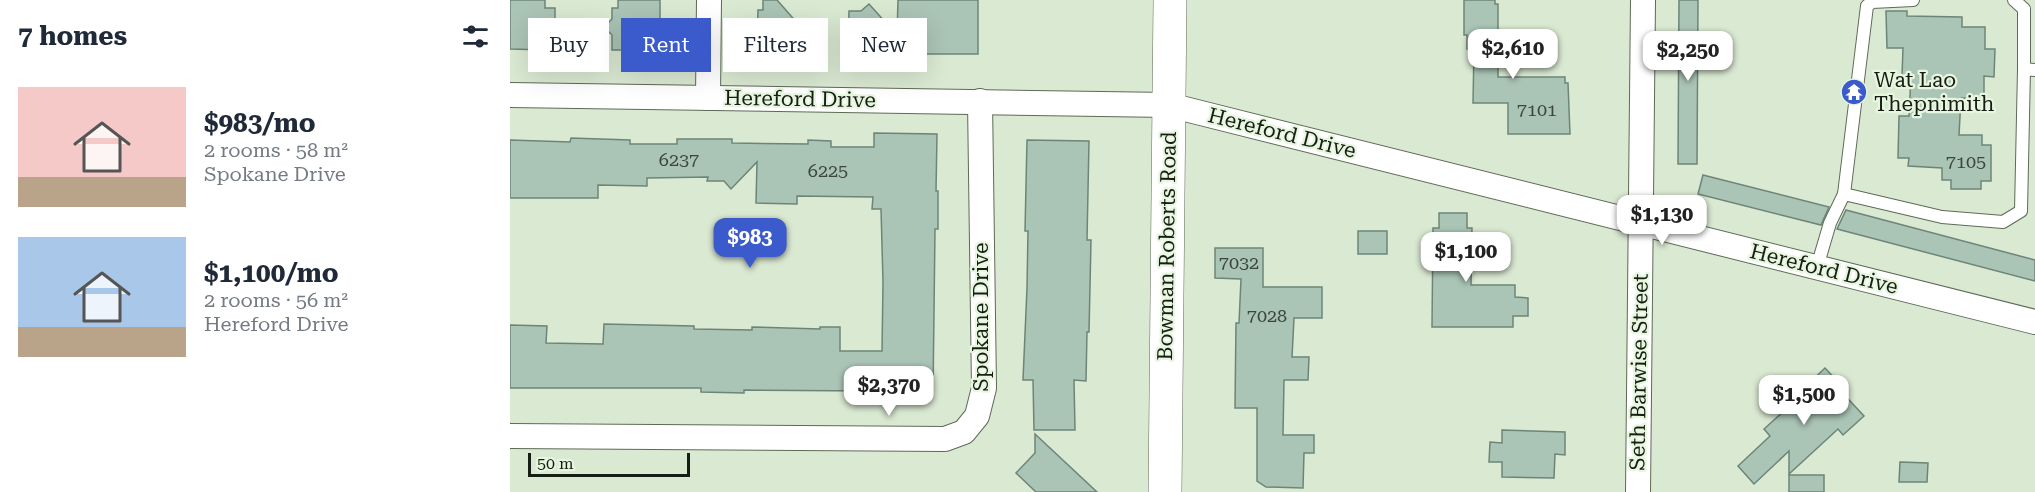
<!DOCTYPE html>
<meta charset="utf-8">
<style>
:root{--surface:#fff;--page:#f6f6f7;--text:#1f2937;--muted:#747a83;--accent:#3b5acc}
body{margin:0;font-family:"Roboto Serif",serif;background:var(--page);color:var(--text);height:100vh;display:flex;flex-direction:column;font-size:22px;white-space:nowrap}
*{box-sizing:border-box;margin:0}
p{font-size:20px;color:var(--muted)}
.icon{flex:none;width:33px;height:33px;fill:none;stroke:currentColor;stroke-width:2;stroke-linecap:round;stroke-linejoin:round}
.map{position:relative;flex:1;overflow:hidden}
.drawer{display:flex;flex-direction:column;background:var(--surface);width:510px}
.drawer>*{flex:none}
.banner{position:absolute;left:18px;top:18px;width:570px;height:54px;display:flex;gap:12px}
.scale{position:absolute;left:18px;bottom:15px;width:162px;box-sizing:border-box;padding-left:6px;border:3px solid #171c14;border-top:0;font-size:16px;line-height:21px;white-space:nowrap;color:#171c14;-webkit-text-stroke:4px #e7f6df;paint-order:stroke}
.price{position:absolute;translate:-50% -51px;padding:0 14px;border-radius:12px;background:#fff;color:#222;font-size:20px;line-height:39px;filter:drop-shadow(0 2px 3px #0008)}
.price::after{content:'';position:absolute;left:50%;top:36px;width:18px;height:14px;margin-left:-9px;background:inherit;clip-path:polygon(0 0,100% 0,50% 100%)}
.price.current{background:var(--accent);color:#fff}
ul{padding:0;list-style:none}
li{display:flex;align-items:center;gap:18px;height:150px;padding:0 18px}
li span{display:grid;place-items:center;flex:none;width:168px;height:120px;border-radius:0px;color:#555}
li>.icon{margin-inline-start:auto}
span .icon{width:72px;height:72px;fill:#fffc;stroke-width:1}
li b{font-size:26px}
h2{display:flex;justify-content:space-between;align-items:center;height:72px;padding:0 18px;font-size:26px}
.pill{padding:0 21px;border-radius:0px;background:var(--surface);box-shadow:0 6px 24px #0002;font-size:21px;line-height:54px}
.pill.current{background:var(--accent);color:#fff}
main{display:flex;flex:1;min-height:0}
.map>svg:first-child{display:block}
.building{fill:#aac4b6;stroke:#6d8578;stroke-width:1.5}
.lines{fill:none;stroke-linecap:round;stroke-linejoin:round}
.lane-casing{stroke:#5e6a57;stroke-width:14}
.street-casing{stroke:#5e6a57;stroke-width:26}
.secondary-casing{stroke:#5e6a57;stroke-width:34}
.lane{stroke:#fff;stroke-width:12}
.street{stroke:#fff;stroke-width:24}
.secondary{stroke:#fff;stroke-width:33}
.labels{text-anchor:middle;stroke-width:4.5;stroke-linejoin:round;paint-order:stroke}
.number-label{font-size:18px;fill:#3c463c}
.poi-label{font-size:21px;fill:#171c14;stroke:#e7f6df;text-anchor:start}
.street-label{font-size:21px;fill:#171c14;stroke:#e7f6df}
</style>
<main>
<section class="drawer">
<h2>7 homes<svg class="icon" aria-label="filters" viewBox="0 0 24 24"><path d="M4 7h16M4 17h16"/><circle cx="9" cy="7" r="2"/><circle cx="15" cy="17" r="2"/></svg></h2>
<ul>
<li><span style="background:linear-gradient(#f6c9c9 75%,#b9a48a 0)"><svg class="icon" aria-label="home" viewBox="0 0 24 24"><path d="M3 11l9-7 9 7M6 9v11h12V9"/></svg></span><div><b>$983/mo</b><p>2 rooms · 58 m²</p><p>Spokane Drive</p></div></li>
<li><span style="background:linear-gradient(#a9c7e8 75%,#b9a48a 0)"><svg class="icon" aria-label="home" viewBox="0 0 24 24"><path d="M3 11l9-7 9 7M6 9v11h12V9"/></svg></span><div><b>$1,100/mo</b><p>2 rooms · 56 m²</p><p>Hereford Drive</p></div></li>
</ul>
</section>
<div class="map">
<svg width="1525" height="492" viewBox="0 0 1525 492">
<rect width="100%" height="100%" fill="#dae9d2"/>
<!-- building -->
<g class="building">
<polygon points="0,0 35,0 35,8 45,8 45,34 36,34 36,50 0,49"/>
<polygon points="108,0 150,0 150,50 102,50 102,35 94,27 102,19 102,8 108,8"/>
<polygon points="253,0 267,0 296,33 289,41 289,51 250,51 250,43 247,43 248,10 253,10"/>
<polygon points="388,0 468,0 468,54 338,54 339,11 351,11 359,4 387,35"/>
<polygon points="954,0 985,0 985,4 988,4 988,77 1055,77 1055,83 1058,83 1060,134 998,134 998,103 963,103 964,49 957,49 957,35 954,35"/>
<polygon points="1169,0 1188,0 1187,164 1168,164"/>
<polygon points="1376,11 1397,11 1397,16 1452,17 1452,27 1475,27 1475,49 1485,49 1484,77 1474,76 1474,99 1451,98 1449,135 1472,135 1472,145 1481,145 1481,181 1471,181 1471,189 1441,189 1441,180 1432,180 1432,168 1398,166 1399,158 1388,158 1389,116 1399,116 1401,76 1392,76 1393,48 1377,48"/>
<polygon points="364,133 427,134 426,191 428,191 428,229 425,229 423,394 360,394 360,391 234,390 234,393 191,392 191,388 0,388 0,325 37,326 36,343 93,344 94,324 184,326 184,329 242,330 242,327 310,329 310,327 330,327 330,351 372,351 373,282 371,209 362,209 363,197 287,196 287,204 246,203 247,162 221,189 214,181 197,181 198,177 137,178 137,186 88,185 88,198 0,198 0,140 60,142 61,138 120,140 120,144 167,144 167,139 222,139 222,143 298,144 298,140 321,141 321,147 364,147"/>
<polygon points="517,140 579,141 577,240 581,240 579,332 577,332 576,381 564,380 565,430 524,430 523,380 513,380 517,288 518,231 515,231"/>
<polygon points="1193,175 1319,207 1311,225 1188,194"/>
<polygon points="1336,210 1525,260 1525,281 1327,229"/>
<polygon points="929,213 957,213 957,228 962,228 961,285 1005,285 1005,297 1018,298 1018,316 1003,316 1003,327 922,327 923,228 929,228"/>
<rect x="848" y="231" width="29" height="23"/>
<polygon points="705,248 753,248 753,287 812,287 812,318 784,318 782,357 799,357 798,380 774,380 773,435 804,435 804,453 794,453 793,488 756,487 747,481 747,408 725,408 726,323 729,323 731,279 705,278"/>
<polygon points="1315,368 1330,384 1327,387 1354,416 1333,435 1328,429 1279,474 1279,451 1244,484 1228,466 1260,436 1254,429 1274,411 1272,409"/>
<polygon points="992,430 1055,432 1055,455 1045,454 1044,478 992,477 992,462 979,462 980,442 992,443"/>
<polygon points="525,434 587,492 526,492 506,473 525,453"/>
<polygon points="1390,462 1418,463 1417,482 1389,482"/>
<rect x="1279" y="475" width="35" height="17"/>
</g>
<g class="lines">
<!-- lane casing -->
<g class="lane-casing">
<g id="lane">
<polyline points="1504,0 1514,9 1514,69"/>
<polyline points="1334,194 1357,6 1362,2 1403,0"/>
<polyline points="1307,267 1320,223 1334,194 1432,217 1493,222 1511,211 1514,69 1525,70"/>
</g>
</g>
<!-- street casing -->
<g class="street-casing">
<g id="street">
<polyline points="0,95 659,105 1525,322"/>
<polyline points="198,98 199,0"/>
<polyline points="0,436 435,439 454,432 467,416 474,388 470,101"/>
<polyline points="1128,492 1133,0"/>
</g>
</g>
<!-- secondary casing -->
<g class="secondary-casing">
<polyline id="secondary" points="655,492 660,0"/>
</g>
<!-- lane -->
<use href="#lane" class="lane"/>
<!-- street -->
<use href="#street" class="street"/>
<!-- secondary -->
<use href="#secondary" class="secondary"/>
</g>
<!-- icons -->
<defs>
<g id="temple-disc" transform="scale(1.35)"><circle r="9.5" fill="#3b5acc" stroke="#e7f6df"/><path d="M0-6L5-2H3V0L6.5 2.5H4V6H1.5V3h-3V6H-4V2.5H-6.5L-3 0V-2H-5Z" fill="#fff"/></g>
</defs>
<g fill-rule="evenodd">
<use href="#temple-disc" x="1344" y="92"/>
</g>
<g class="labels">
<!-- number labels -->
<g class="number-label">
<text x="1027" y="116">7101</text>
<text x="169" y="166">6237</text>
<text x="1456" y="168">7105</text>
<text x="318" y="177">6225</text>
<text x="729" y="269">7032</text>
<text x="757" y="322">7028</text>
</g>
<!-- poi labels -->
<g class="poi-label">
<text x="1364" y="87">Wat Lao<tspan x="1364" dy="24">Thepnimith</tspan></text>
</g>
<!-- street labels -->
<g class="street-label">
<text transform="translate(290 99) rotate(1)" y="7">Hereford Drive</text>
<text transform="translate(772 133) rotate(14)" y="7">Hereford Drive</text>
<text transform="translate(657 246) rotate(-89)" y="7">Bowman Roberts Road</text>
<text transform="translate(1314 269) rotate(14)" y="7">Hereford Drive</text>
<text transform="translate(471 317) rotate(-90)" y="7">Spokane Drive</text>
<text transform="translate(1129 372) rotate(-89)" y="7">Seth Barwise Street</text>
</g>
</g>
</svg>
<div class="scale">50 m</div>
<b class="price" style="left:1003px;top:80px">$2,610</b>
<b class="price" style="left:1178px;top:82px">$2,250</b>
<b class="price" style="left:1152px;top:246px">$1,130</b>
<b class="price current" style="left:240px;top:269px">$983</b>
<b class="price" style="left:956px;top:283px">$1,100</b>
<b class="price" style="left:379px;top:417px">$2,370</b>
<b class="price" style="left:1294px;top:426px">$1,500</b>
<div class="banner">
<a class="pill">Buy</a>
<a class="pill current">Rent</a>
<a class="pill">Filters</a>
<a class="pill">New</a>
</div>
</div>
</main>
